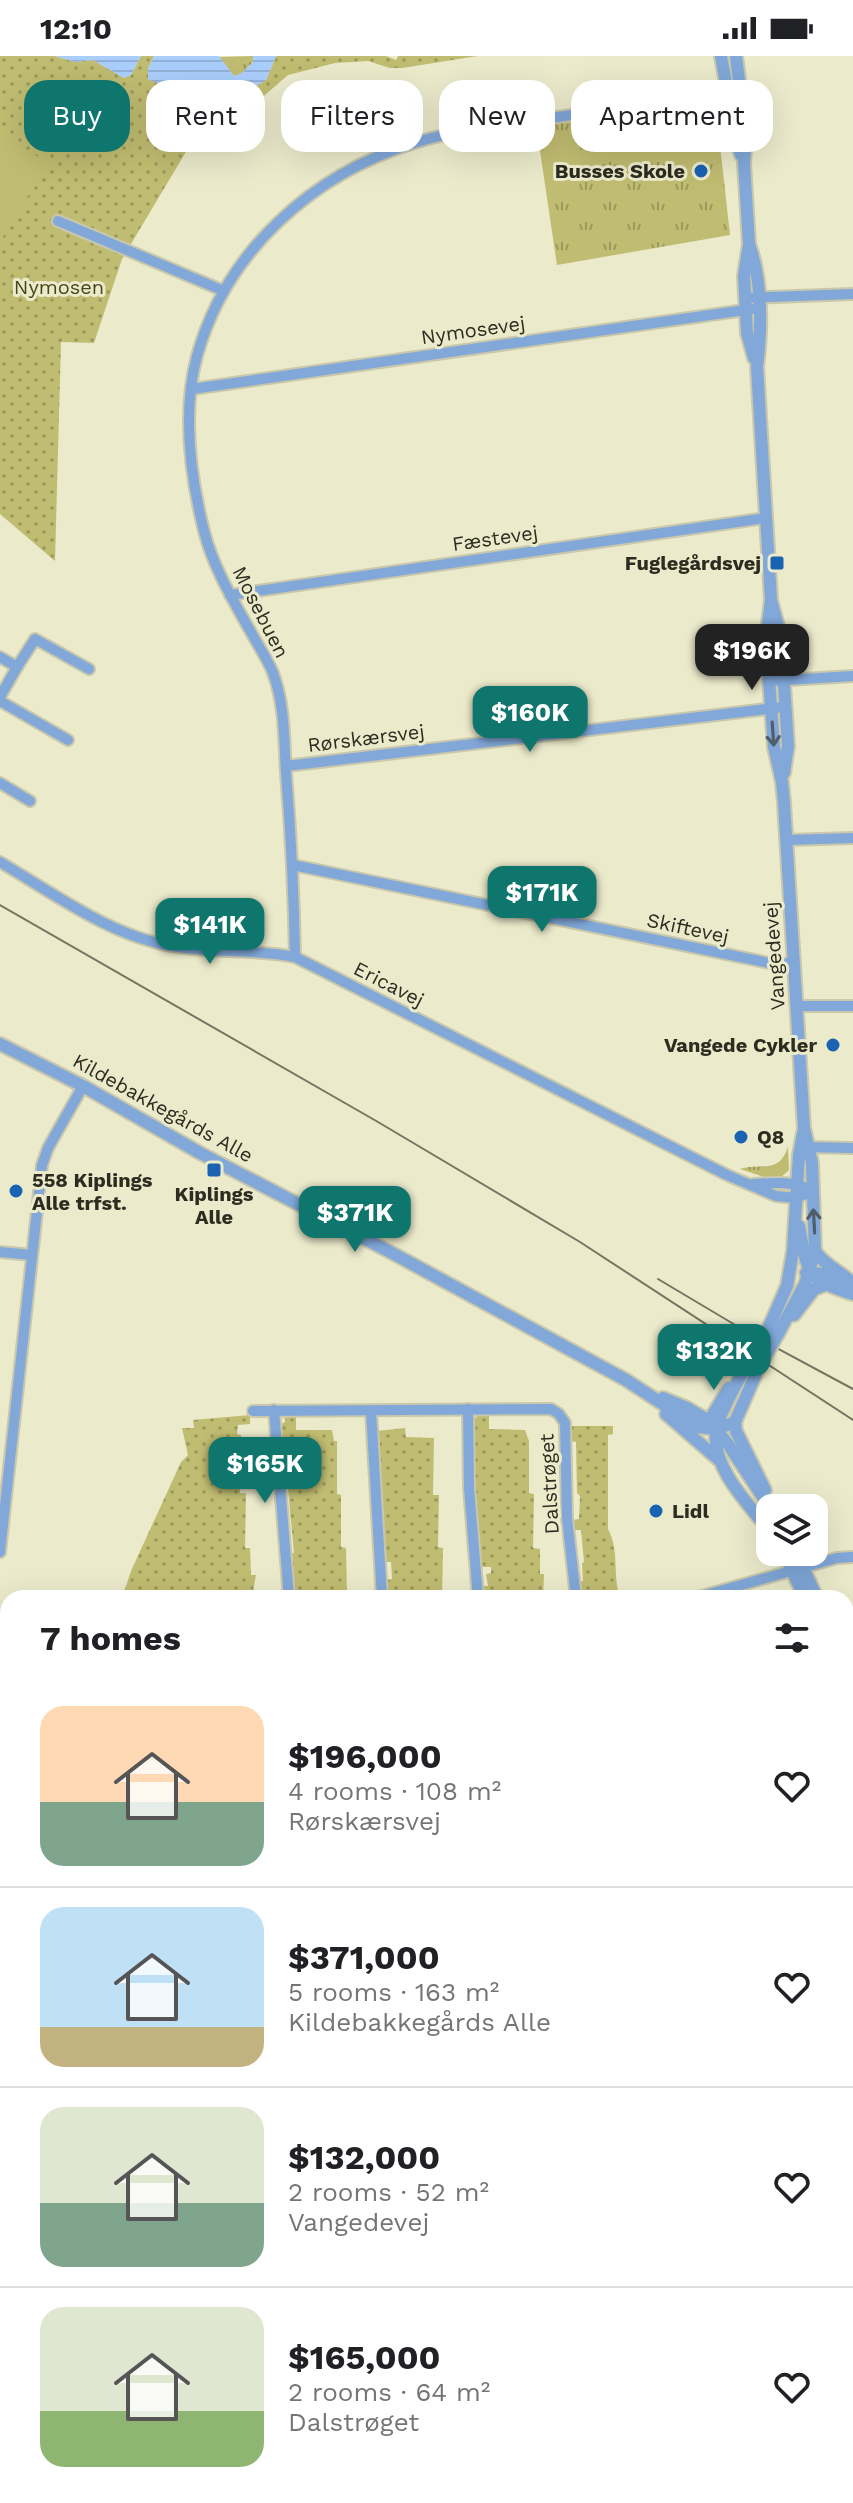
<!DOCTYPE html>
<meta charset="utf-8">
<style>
:root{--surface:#fff;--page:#f2f2f2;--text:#202124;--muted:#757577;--line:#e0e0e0;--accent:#0f766e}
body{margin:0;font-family:"Work Sans",sans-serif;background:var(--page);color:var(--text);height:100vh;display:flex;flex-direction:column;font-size:30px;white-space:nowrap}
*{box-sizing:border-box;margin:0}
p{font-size:26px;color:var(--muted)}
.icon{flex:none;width:44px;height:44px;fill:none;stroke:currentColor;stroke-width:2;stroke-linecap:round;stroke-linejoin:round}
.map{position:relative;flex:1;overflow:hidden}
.details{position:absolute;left:0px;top:1534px;width:854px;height:914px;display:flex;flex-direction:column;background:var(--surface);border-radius:24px 24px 0 0;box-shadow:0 8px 32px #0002}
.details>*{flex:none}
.guide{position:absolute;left:24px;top:24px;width:806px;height:72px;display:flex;gap:16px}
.fabs{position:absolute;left:756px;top:1438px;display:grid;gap:16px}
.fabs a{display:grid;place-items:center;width:72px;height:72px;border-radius:16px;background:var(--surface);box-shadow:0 8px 32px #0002;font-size:40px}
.price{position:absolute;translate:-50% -68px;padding:0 18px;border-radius:16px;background:var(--accent);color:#fff;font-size:26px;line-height:52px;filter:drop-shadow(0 2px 4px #0008)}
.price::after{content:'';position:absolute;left:50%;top:48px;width:24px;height:18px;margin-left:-12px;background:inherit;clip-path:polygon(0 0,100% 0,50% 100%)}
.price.current{background:#222;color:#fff}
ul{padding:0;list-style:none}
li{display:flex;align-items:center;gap:24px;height:200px;padding:0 40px}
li+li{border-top:2px solid var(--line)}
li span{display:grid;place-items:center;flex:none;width:224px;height:160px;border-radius:24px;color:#555}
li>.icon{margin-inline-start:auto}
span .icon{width:96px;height:96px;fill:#fffc;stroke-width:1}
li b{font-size:34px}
h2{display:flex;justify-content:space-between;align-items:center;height:96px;padding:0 40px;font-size:34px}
.pill{padding:0 28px;border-radius:24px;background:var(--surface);box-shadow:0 8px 32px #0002;font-size:28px;line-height:72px}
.pill.current{background:var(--accent);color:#fff}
.status{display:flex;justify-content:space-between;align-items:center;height:56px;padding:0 40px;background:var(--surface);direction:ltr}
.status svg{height:22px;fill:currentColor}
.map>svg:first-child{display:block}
.built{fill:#e0dfb9}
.grass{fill:url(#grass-tufts)}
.park{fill:url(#park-dots)}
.garden{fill:#c0bc71}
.water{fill:url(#water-rules)}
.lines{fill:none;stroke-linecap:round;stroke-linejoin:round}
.minor-casing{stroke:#c9c8ac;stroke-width:14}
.tertiary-casing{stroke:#c9c8ac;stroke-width:16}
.minor{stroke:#81a8d9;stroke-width:10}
.tertiary{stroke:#81a8d9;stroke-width:12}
.tram{stroke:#767562;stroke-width:2}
.tertiary-bridge-casing{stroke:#c9c8ac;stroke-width:16;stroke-linecap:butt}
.tertiary-bridge{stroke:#81a8d9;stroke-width:12}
.oneway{stroke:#4f5e6a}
.poi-dot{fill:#1a62b2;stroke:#ebeacb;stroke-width:3}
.labels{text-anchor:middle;stroke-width:6;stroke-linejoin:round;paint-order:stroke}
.poi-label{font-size:20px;font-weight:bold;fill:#2d2c20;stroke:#ebeacb;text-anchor:end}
.park-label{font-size:20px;fill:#48461b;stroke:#ebeacb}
.street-label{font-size:20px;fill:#2d2c20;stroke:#ebeacb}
</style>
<div class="status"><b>12:10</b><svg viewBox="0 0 49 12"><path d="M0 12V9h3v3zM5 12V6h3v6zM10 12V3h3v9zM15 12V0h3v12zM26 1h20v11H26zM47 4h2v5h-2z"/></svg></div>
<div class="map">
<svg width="853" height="2447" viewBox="0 0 853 2447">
<defs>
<pattern id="grass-tufts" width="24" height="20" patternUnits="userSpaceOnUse" patternTransform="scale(2)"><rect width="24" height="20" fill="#c0bc71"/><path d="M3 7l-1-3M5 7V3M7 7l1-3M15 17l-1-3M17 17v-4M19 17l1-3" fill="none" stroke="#9c995c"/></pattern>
<pattern id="park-dots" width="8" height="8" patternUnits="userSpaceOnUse" patternTransform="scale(2)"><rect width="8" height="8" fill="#c0bc71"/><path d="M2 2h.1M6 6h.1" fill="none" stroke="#9c995c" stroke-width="1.8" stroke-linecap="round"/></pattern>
<pattern id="water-rules" width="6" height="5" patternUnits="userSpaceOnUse" patternTransform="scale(2)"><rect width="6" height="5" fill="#aacefc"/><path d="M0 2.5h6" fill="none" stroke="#93b1d8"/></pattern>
</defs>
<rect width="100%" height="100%" fill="#ebeacb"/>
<!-- built -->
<polygon class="built" points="846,2055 848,2055 853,2127 853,2264 846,2265"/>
<!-- grass -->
<g class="grass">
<polygon points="253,0 253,6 242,17 234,20 219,1"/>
<polygon points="715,44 730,179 557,209 536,68"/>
<path d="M788 1091 789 1114 780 1122 764 1121 740 1113C763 1106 778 1119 788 1091Z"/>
</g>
<!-- park -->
<g class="park">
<polygon points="0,0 55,0 75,6 93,4 124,22 131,19 141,0 154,0 148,13 176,33 200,32 219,34 266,24 276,0 386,0 396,4 398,0 478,0 402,12 390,12 368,5 335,7 288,19 236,64 199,74 122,203 94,287 61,286 55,505 0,458"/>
<polygon points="489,1358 489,1373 525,1374 529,1385 529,1437 534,1438 533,1492 540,1493 540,1518 544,1518 543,1542 483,1542 482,1530 488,1530 486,1518 491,1517 491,1511 481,1511 474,1431 472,1366 478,1359"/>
<polygon points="250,1359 250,1368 238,1369 237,1378 241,1379 240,1437 246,1437 245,1492 250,1492 251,1519 256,1519 252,1541 283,1542 122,1542 131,1515 181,1406 188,1399 182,1372 194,1372 193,1364"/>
<polygon points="284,1359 296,1360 296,1374 332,1374 334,1385 337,1385 337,1438 341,1439 341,1491 346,1492 347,1542 293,1542 289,1498 294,1497 287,1422 289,1389 282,1388 281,1368 285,1366"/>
<path d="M569 1370H613V1378L608 1379V1473C620 1496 612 1517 620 1542H580L578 1526 583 1525 582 1507 584 1506 581 1474H573L572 1464 579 1463 580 1440 577 1437 576 1386 569 1385Z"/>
<polygon points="405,1372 406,1381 434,1382 433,1439 439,1439 438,1491 443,1492 442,1542 388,1542 386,1524 392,1523 391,1506 384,1506 377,1375"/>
</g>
<!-- garden -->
<polygon class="garden" points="0,77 48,107 0,186"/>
<!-- water -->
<g class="water">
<polygon points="55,0 141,0 131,19 124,22 93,4 75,6"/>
<path d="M154 0H219L234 20 242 17 253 6V0H276L266 24 240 40C227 37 214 32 201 32 179 31 169 33 148 23V13Z"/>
</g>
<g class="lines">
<!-- minor casing -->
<g class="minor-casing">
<g id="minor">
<polyline points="58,165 224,235"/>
<polyline points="745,242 853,238"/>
<polyline points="192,333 752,253"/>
<polyline points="230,539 766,462"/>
<polyline points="0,601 17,611 0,641"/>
<polyline points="17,611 35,583 89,613"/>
<polyline points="770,625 853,620"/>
<polyline points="0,645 68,684"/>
<polyline points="286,710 784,651"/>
<polyline points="0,727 30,745"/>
<polyline points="787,784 853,782"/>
<path d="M0 806C56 839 113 882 178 891 217 897 257 893 295 901L727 1119 776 1140 796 1142 813 1135"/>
<polyline points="293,809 774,908 794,907"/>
<path d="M295 901C294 840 291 779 286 717 284 684 285 649 273 617 268 604 259 591 252 578 234 546 213 511 204 475 190 419 182 356 197 300 226 195 313 118 414 87 459 73 505 68 551 62 612 53 672 44 733 35"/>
<polyline points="797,950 853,950"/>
<polyline points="803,1091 853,1092"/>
<path d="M753 1128C769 1127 788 1125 804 1131"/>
<polyline points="0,1196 32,1199"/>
<polyline points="468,1353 469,1432 478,1542"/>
<polyline points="274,1354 289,1542"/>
<polyline points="253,1355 551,1353 559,1358 565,1367 567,1462 576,1542"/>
<polyline points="371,1355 382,1542"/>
<polyline points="0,1496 42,1109 48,1092 83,1030"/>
<polyline points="695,1542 837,1502 853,1501"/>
<polyline points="0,1919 8,1913"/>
<polyline points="0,1987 8,1999"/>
<polyline points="846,1997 853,1996"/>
<polyline points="0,2049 8,2041"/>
<polyline points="846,2343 853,2342"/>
<polyline points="0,2440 8,2426"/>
<polyline points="127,2440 129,2447"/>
<polyline points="362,2440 362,2447"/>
</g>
</g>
<!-- tertiary casing -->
<g class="tertiary-casing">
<g id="tertiary">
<polyline points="721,0 736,82 741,99"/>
<polyline points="736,0 746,81 744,107 749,188 744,220 747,277 754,302"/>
<path d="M749 188C763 227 762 270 757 311L771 544 781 581 788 690 784 717"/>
<polyline points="771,544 766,583 774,691 782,726 784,747 804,1072 812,1107 815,1195 805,1228 778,1278"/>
<polyline points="0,988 83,1030 200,1097 394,1198 626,1324 698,1371 717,1373 735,1366"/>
<path d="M799 1170C808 1217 805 1223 853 1238"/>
<path d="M815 1195C823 1208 838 1214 849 1224"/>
<polyline points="806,1217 827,1218 853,1233"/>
<polyline points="794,1259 814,1233 825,1229"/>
<polyline points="768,1273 787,1230 793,1195 799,1099 803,1077"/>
<path d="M748 1307C738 1325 722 1351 717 1371 708 1408 748 1448 770 1475"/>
<polyline points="758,1313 735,1366 736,1375 765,1434"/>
<polyline points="663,1342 687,1352 709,1365 728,1388 770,1452"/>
<polyline points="666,1358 719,1404"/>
<polyline points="709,1365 729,1332"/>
<polyline points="783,1496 805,1542"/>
<polyline points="796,1496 817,1542"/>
<polyline points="846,1720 853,1820"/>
</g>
</g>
<!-- minor -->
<use href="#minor" class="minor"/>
<!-- tertiary -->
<use href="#tertiary" class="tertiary"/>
<!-- tram -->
<g class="tram">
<polyline points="0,849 378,1066 580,1186 853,1364"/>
<polyline points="658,1223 747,1276 853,1333"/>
</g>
<!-- tertiary-bridge casing -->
<g class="tertiary-bridge-casing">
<g id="tertiary-bridge">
<polyline points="748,1307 768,1273"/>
<polyline points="758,1313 778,1278"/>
</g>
</g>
<!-- tertiary-bridge -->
<use href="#tertiary-bridge" class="tertiary-bridge"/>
</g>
<!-- one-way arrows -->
<defs><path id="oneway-shaft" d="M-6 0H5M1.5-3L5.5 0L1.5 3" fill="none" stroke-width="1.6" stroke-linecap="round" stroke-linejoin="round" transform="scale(2)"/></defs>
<g class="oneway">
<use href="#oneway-shaft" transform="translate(773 678) rotate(86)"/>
<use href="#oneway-shaft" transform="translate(814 1165) rotate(-93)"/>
</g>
<!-- markers -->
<g class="poi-dot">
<circle cx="701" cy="115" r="8"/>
<rect x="769" y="499" width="16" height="16" rx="4"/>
<circle cx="833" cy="989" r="8"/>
<circle cx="741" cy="1081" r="8"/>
<rect x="206" y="1106" width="16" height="16" rx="4"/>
<circle cx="16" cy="1135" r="8"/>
<circle cx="656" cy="1455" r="8"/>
</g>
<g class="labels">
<!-- poi labels -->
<g class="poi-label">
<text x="685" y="122">Busses Skole</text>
<text x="761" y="514">Fuglegårdsvej</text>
<text x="817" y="996">Vangede Cykler</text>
<text x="757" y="1088" text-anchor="start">Q8</text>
<text x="32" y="1131" text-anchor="start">558 Kiplings<tspan x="32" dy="23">Alle trfst.</tspan></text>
<text x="214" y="1145" text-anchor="middle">Kiplings<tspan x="214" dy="23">Alle</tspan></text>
<text x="672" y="1462" text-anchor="start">Lidl</text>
</g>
<!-- park labels -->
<g class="park-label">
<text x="59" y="238">Nymosen</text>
</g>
<!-- street labels -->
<g class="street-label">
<text transform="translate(473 274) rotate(-8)" y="7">Nymosevej</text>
<text transform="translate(495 482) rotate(-8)" y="7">Fæstevej</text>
<text transform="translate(261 556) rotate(63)" y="7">Mosebuen</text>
<text transform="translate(366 682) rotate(-7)" y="7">Rørskærsvej</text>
<text transform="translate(688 872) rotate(12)" y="7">Skiftevej</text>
<text transform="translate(774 900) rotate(-94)" y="7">Vangedevej</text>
<text transform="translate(389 928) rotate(27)" y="7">Ericavej</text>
<text transform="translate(163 1052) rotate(29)" y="7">Kildebakkegårds Alle</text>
<text transform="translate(549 1428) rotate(-93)" y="7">Dalstrøget</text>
</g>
</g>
</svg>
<div class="fabs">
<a><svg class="icon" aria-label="layers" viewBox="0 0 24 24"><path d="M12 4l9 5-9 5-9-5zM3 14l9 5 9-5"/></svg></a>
</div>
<b class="price current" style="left:752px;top:636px">$196K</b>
<b class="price" style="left:530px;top:698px">$160K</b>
<b class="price" style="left:542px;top:878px">$171K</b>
<b class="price" style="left:210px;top:910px">$141K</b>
<b class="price" style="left:355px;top:1198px">$371K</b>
<b class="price" style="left:714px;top:1336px">$132K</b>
<b class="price" style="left:265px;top:1449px">$165K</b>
<div class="guide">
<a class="pill current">Buy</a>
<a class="pill">Rent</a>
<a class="pill">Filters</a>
<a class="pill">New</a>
<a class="pill">Apartment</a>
</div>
<section class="details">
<h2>7 homes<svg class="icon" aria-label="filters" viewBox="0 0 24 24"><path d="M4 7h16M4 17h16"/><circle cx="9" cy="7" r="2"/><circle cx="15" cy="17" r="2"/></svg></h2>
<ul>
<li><span style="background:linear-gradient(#ffd9b3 60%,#7fa58c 0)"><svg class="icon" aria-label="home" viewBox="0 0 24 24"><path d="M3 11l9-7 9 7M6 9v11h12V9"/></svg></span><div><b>$196,000</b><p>4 rooms · 108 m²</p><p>Rørskærsvej</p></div><svg class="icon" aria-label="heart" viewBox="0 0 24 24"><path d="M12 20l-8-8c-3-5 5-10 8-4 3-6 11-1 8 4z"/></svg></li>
<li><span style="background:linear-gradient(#bfe0f5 75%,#c2b280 0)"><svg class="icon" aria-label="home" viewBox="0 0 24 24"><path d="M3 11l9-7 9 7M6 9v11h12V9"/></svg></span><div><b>$371,000</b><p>5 rooms · 163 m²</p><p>Kildebakkegårds Alle</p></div><svg class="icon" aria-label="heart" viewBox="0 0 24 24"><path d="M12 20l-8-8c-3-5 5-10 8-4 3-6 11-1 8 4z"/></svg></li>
<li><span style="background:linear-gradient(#dfe7d0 60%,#7fa58c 0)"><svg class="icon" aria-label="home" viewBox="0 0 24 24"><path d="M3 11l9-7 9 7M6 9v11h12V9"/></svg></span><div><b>$132,000</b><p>2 rooms · 52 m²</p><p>Vangedevej</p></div><svg class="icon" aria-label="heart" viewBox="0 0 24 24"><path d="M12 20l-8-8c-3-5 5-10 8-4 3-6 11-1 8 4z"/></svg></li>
<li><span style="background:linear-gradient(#dfe7d0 65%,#8fb573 0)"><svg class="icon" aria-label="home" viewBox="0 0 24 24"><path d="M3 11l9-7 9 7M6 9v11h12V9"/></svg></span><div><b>$165,000</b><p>2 rooms · 64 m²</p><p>Dalstrøget</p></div><svg class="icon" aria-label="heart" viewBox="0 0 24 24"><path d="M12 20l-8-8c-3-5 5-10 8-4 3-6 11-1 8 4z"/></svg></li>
</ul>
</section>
</div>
